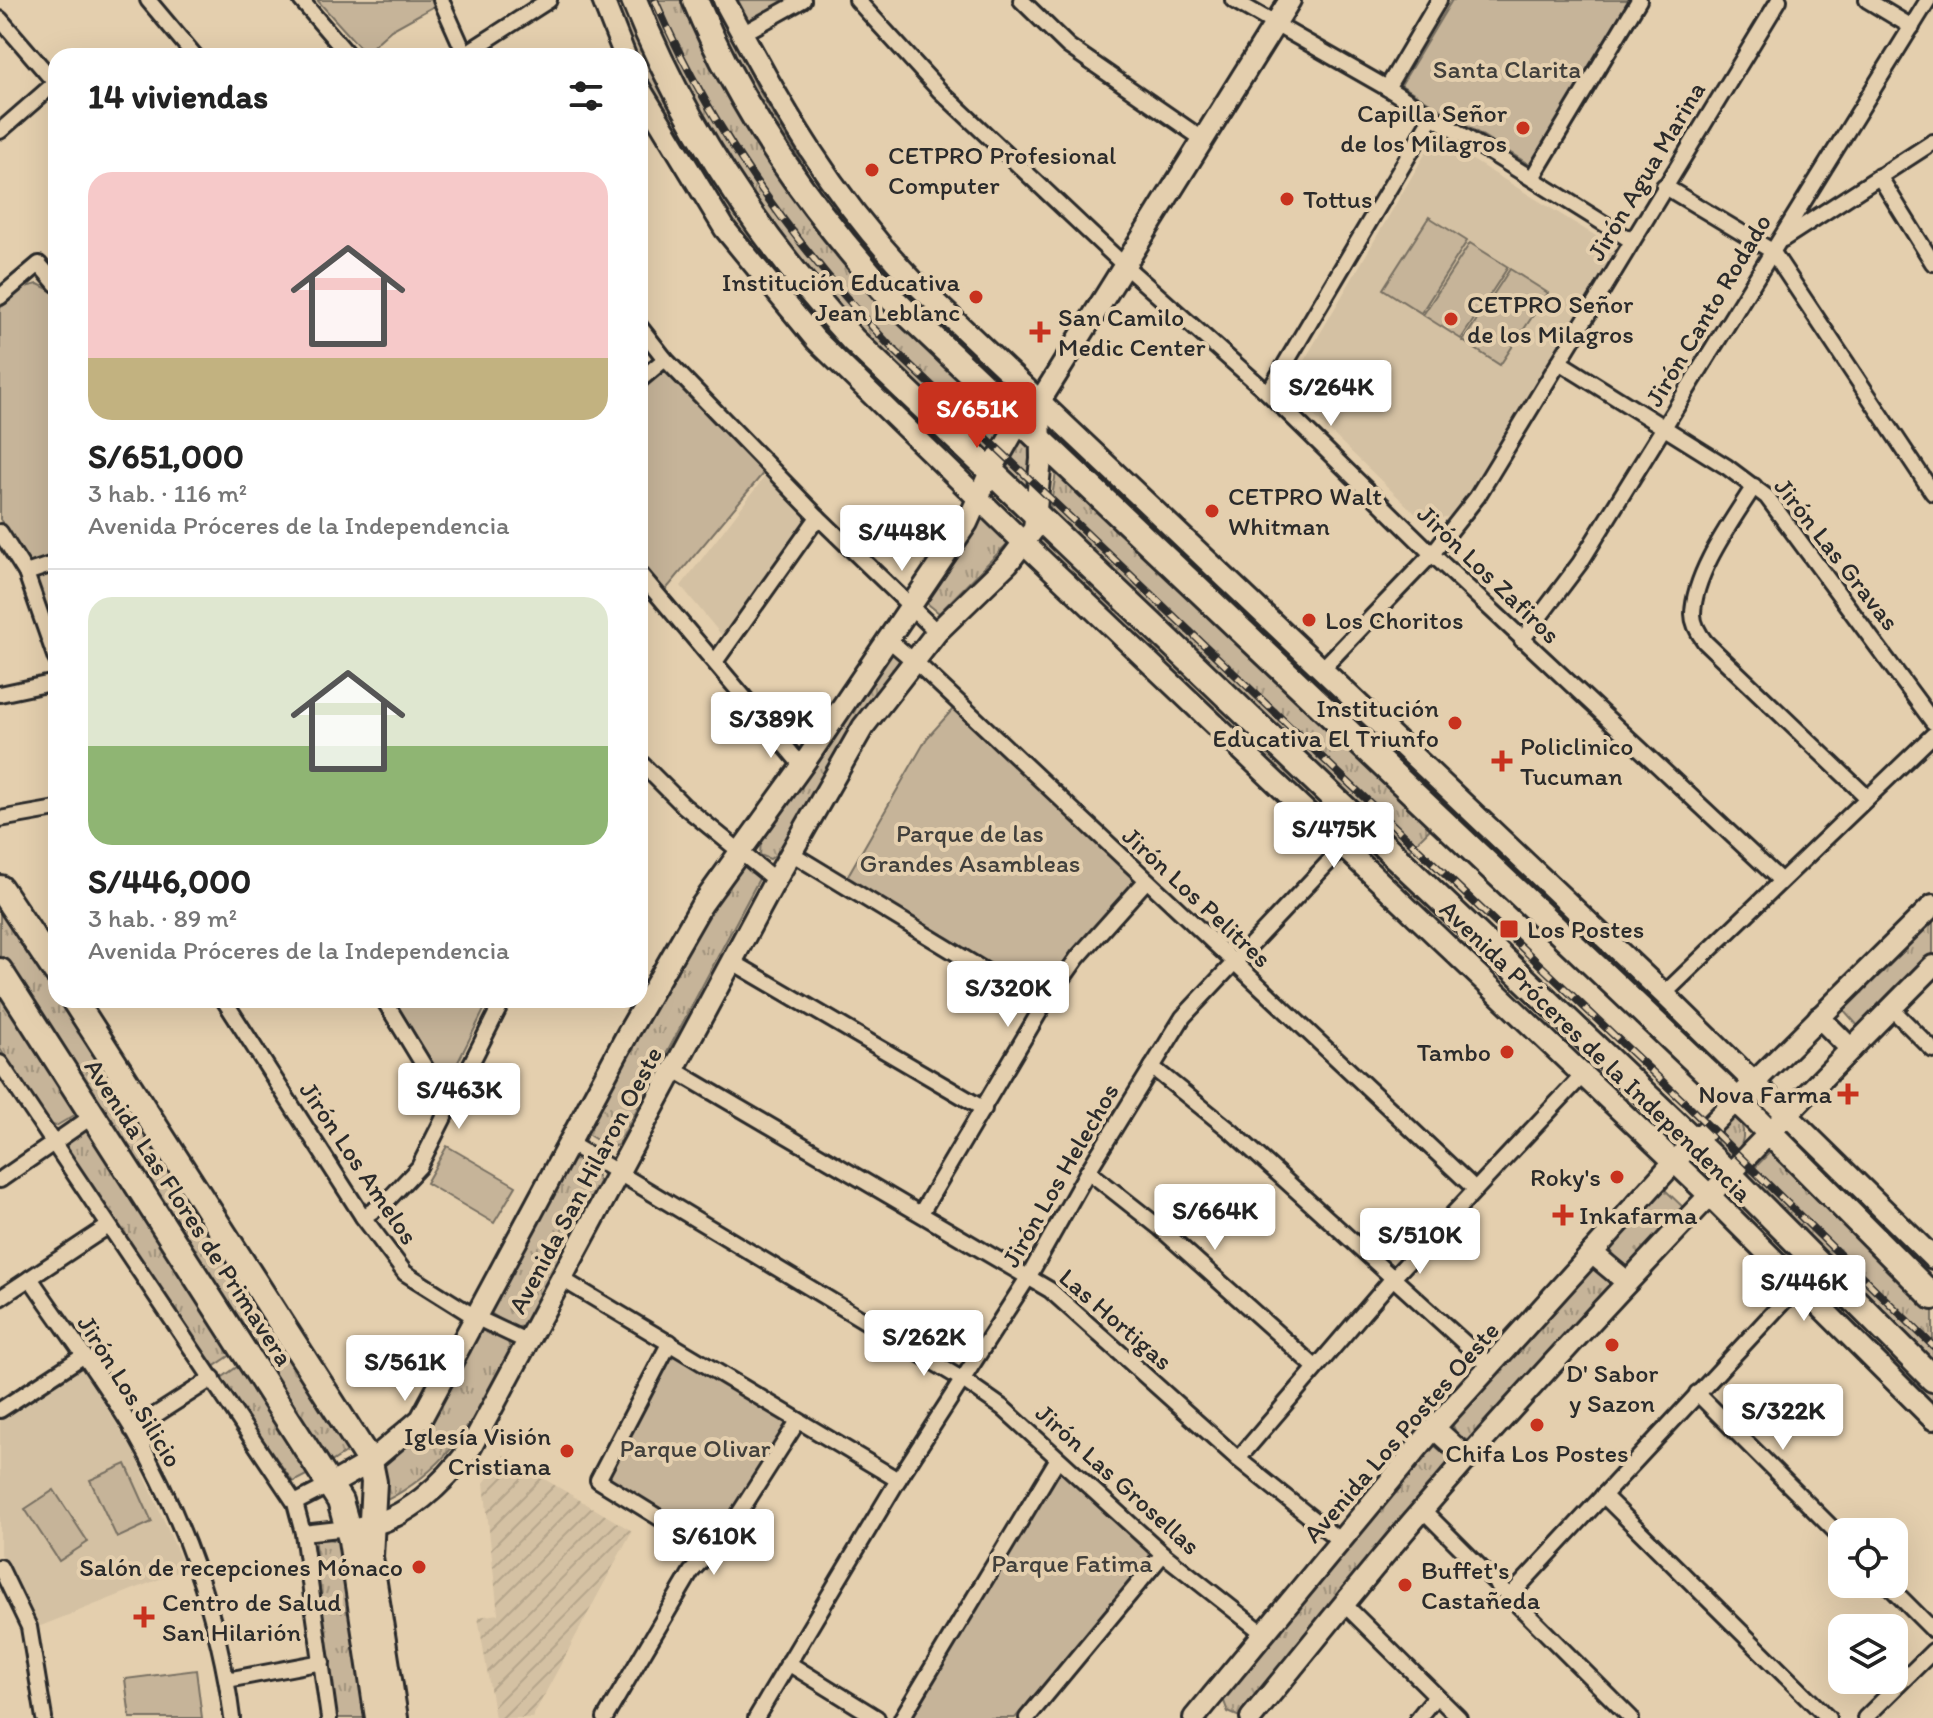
<!DOCTYPE html>
<html lang="es">
<meta charset="utf-8">
<style>
:root{--surface:#fff;--page:#f2f2f2;--text:#222;--muted:#767676;--line:#e0e0e0;--accent:#c8321e}
body{margin:0;font-family:Itim,sans-serif;background:var(--page);color:var(--text);height:100vh;display:flex;flex-direction:column;font-size:30px;white-space:nowrap}
*{box-sizing:border-box;margin:0}
p{font-size:26px;color:var(--muted)}
.icon{flex:none;width:44px;height:44px;fill:none;stroke:currentColor;stroke-width:2;stroke-linecap:round;stroke-linejoin:round}
.map{position:relative;flex:1;overflow:hidden}
.panel{position:absolute;left:48px;top:48px;width:600px;height:960px;display:flex;flex-direction:column;background:var(--surface);border-radius:24px;box-shadow:0 8px 32px #0002}
.panel>*{flex:none}
.buttons{position:absolute;left:1828px;top:1518px;display:grid;gap:16px}
.buttons a{display:grid;place-items:center;width:80px;height:80px;border-radius:16px;background:var(--surface);box-shadow:0 8px 32px #0002;font-size:40px}
.price{position:absolute;translate:-50% -68px;padding:0 18px;border-radius:8px;background:#fff;color:#222;font-size:26px;line-height:52px;filter:drop-shadow(0 2px 4px #0008)}
.price::after{content:'';position:absolute;left:50%;top:48px;width:24px;height:18px;margin-left:-12px;background:inherit;clip-path:polygon(0 0,100% 0,50% 100%)}
.price.on{background:var(--accent);color:#fff}
ul{padding:0;list-style:none}
li{display:grid;align-content:center;gap:16px;height:424px;padding:0 40px}
li+li{border-top:2px solid var(--line)}
li span{display:grid;place-items:center;height:248px;border-radius:24px;color:#555}
li>.icon{margin-inline-start:auto}
span .icon{width:144px;height:144px;fill:#fffc;stroke-width:1}
li b{font-size:34px}
h2{display:flex;justify-content:space-between;align-items:center;height:96px;padding:0 40px;font-size:34px}
.map>svg:first-child{display:block}
.built{fill:#d4c1a3}
.industrial{fill:url(#industrial-furrows)}
.grass{fill:url(#grass-tufts);stroke:#787062;stroke-width:2}
.green{fill:#c6b499;stroke:#787062;stroke-width:2}
.lines{fill:none;stroke-linecap:round;stroke-linejoin:round}
.street-casing{stroke:#2b2b2b;stroke-width:20}
.secondary-casing{stroke:#2b2b2b;stroke-width:26}
.primary-casing{stroke:#2b2b2b;stroke-width:30}
.street{stroke:#e4cfae;stroke-width:14}
.secondary{stroke:#e4cfae;stroke-width:20}
.primary{stroke:#e4cfae;stroke-width:24}
.rail-casing{stroke:#2b2b2b;stroke-width:8}
.rail{stroke:#e4cfae;stroke-width:5;stroke-dasharray:15;stroke-linecap:butt}
.poi-dot{fill:#c8321e;stroke:#e4cfae;stroke-width:3}
.labels{text-anchor:middle;stroke-width:8;stroke-linejoin:round;paint-order:stroke}
.park-label{font-size:26px;fill:#42403c;stroke:#e4cfae}
.poi-label{font-size:26px;fill:#2b2b2b;stroke:#e4cfae;text-anchor:start}
.street-label{font-size:26px;fill:#2b2b2b;stroke:#e4cfae}
</style>
<div class="map">
<svg width="1933" height="1718" viewBox="0 0 1933 1718">
<defs>
<pattern id="industrial-furrows" width="10" height="10" patternUnits="userSpaceOnUse" patternTransform="scale(2)"><rect width="10" height="10" fill="#d4c1a3"/><path d="M-1 1l2-2M0 10L10 0M9 11l2-2" fill="none" stroke="#b6a68c"/></pattern>
<pattern id="grass-tufts" width="24" height="20" patternUnits="userSpaceOnUse" patternTransform="scale(2)"><rect width="24" height="20" fill="#c6b499"/><path d="M3 7l-1-3M5 7V3M7 7l1-3M15 17l-1-3M17 17v-4M19 17l1-3" fill="none" stroke="#a1937d"/></pattern>
</defs>
<rect width="100%" height="100%" fill="#e4cfae"/>
<filter id="ink" filterUnits="userSpaceOnUse"><feTurbulence type="fractalNoise" baseFrequency=".0125" numOctaves="2"/><feDisplacementMap in="SourceGraphic" scale="16" xChannelSelector="R" yChannelSelector="G"/><feConvolveMatrix kernelMatrix="1 2 1 2 8 2 1 2 1" color-interpolation-filters="sRGB"/></filter>
<g filter="url(#ink)">
<!-- built -->
<g class="built">
<polygon points="1435,137 1617,249 1454,515 1424,522 1287,390"/>
<polygon points="766,475 809,519 724,638 681,586"/>
<polygon points="56,572 56,625 55,626 37,580"/>
<polygon points="76,1369 82,1371 99,1395 136,1456 185,1569 38,1627 0,1552 0,1413"/>
</g>
<!-- industrial -->
<polygon class="industrial" points="504,1455 632,1531 532,1718 495,1718 478,1617 498,1614 484,1483"/>
<!-- grass -->
<g class="grass">
<polygon points="642,0 685,0 751,130 1010,421 988,459 831,306 722,160"/>
<path d="M709 0H716L757 87 822 197C774 137 740 70 709 0Z"/>
<polygon points="625,3 853,352 867,377 764,266 681,145 642,70 640,56 636,56 615,5"/>
<polygon points="1018,430 1032,444 1028,497 998,468"/>
<polygon points="1063,432 1498,849 1491,858 1057,448"/>
<polygon points="1057,466 1433,826 1403,856 1049,516"/>
<polygon points="981,509 1012,539 939,613 923,600"/>
<polygon points="1035,529 1438,914 1429,925 1028,538"/>
<polygon points="890,649 900,659 783,849 770,859 760,855 761,837"/>
<polygon points="743,862 755,870 760,877 618,1145 609,1148 584,1132 671,965"/>
<polygon points="0,897 56,983 56,1000 67,1000 356,1446 328,1464 0,958"/>
<polygon points="1933,913 1933,953 1859,1027 1842,1008"/>
<polygon points="0,983 78,1113 56,1126 49,1124 0,1049"/>
<path d="M1734 1109C1747 1128 1748 1148 1725 1160L1718 1148 1716 1133Z"/>
<polygon points="92,1127 237,1351 213,1367 64,1150 64,1144"/>
<polygon points="1773,1149 1933,1307 1933,1368 1744,1179"/>
<polygon points="579,1160 595,1171 599,1182 524,1326 514,1328 489,1312 565,1161"/>
<polygon points="1662,1187 1685,1209 1632,1266 1623,1267 1611,1252 1611,1244"/>
<polygon points="1742,1200 1933,1391 1933,1408 1733,1209"/>
<path d="M1589 1267C1601 1269 1610 1278 1612 1290L1470 1442 1457 1435 1451 1421Z"/>
<path d="M491 1329 507 1339 511 1352C475 1416 452 1468 383 1502L380 1460 475 1332Z"/>
<polygon points="244,1362 314,1471 293,1482 220,1379"/>
<polygon points="1435,1446 1449,1458 1450,1468 1247,1712 1240,1717 1228,1712 1222,1696 1426,1448"/>
<polygon points="318,1537 339,1541 371,1718 335,1718 315,1545"/>
</g>
<!-- green -->
<g class="green">
<polygon points="317,0 436,0 438,4 391,30 365,53"/>
<polygon points="735,0 786,0 749,21"/>
<polygon points="1452,0 1629,0 1530,165 1401,85"/>
<polygon points="1429,217 1467,241 1421,313 1383,289"/>
<polygon points="1470,243 1508,267 1461,339 1423,315"/>
<polygon points="1510,269 1548,293 1500,365 1463,341"/>
<polygon points="38,284 56,293 56,556 35,565 27,563 0,519 0,308 25,287"/>
<polygon points="664,368 765,471 664,592 640,564 640,388"/>
<polygon points="953,709 1136,880 1081,943 1041,999 847,877 927,738"/>
<polygon points="394,1000 489,1000 451,1076 444,1081"/>
<polygon points="447,1146 516,1186 494,1223 426,1183"/>
<polygon points="674,1347 790,1420 715,1543 611,1478 607,1472"/>
<polygon points="126,1464 152,1522 117,1538 90,1480"/>
<polygon points="1059,1471 1155,1556 1015,1718 910,1718"/>
<polygon points="54,1490 88,1542 59,1561 25,1509"/>
<polygon points="196,1670 202,1718 130,1718 125,1679"/>
</g>
<g class="lines">
<!-- street casing -->
<g class="street-casing">
<g id="street">
<polyline points="148,0 195,56"/>
<polyline points="301,0 349,56"/>
<polyline points="441,0 465,54"/>
<polyline points="857,0 940,91 1126,267 1268,393 1432,554 1780,880"/>
<polyline points="1021,0 1068,46 1201,138"/>
<polyline points="1233,0 1387,88 1632,241"/>
<polyline points="1867,0 1912,27"/>
<polyline points="0,19 56,84"/>
<polyline points="742,34 803,0"/>
<polyline points="462,56 549,0"/>
<polyline points="1387,88 1439,0"/>
<polyline points="0,131 55,83"/>
<polyline points="1879,176 1933,263"/>
<polyline points="1532,178 1639,0"/>
<polyline points="1664,186 1772,251 1933,493"/>
<polyline points="1783,239 1933,142"/>
<polyline points="0,297 39,264 56,284"/>
<polyline points="640,327 665,359 818,517 937,632"/>
<polyline points="1559,362 1727,467 1767,497 1933,722"/>
<polyline points="640,380 665,359"/>
<polyline points="1268,393 1432,116"/>
<path d="M1754 486C1733 520 1694 572 1693 614 1693 624 1699 634 1705 642L1867 797"/>
<polyline points="0,532 26,573 56,659"/>
<polyline points="26,573 56,563"/>
<polyline points="640,574 802,766"/>
<polyline points="888,639 922,668 1475,1189"/>
<polyline points="1522,640 1580,563 1928,0"/>
<polyline points="715,662 818,517"/>
<polyline points="1321,670 1432,554 1477,497 1779,0"/>
<polyline points="0,694 56,682"/>
<polyline points="640,762 684,806 775,880"/>
<polyline points="0,819 56,809"/>
<polyline points="791,853 1043,1006"/>
<polyline points="731,961 984,1109"/>
<polyline points="1664,994 1933,735"/>
<polyline points="224,1000 363,1217 405,1273 475,1317 528,1342"/>
<polyline points="384,1000 449,1107"/>
<polyline points="1891,1008 1933,1050"/>
<polyline points="0,1063 295,1503 303,1533 329,1718"/>
<polyline points="1152,1067 1231,1131 1491,1367"/>
<polyline points="673,1069 1050,1290 1238,1459 1339,1540"/>
<polyline points="569,1143 963,1380 1003,1408 1163,1554 1263,1633"/>
<polyline points="1088,1171 1160,1228 1315,1367"/>
<polyline points="0,1180 94,1115"/>
<polyline points="921,1213 1043,1006 1078,957 1145,882"/>
<polyline points="363,1217 385,1203 419,1167 503,1000"/>
<path d="M30 1278C64 1328 102 1378 133 1430 183 1517 220 1619 232 1718"/>
<polyline points="562,1279 898,1480"/>
<polyline points="0,1298 107,1227"/>
<polyline points="670,1342 598,1480 713,1551"/>
<polyline points="1697,1393 1842,1538"/>
<polyline points="0,1410 83,1356"/>
<polyline points="132,1430 213,1378"/>
<polyline points="1238,1459 1393,1278 1582,1076"/>
<polyline points="1603,1495 1828,1718"/>
<polyline points="295,1503 330,1485"/>
<polyline points="1423,1510 1631,1718"/>
<polyline points="303,1533 348,1528"/>
<polyline points="0,1567 29,1627 44,1718"/>
<polyline points="1887,1584 1933,1630"/>
<polyline points="1509,1597 1798,1286"/>
<polyline points="1345,1605 1459,1718"/>
<polyline points="788,1663 877,1718"/>
<polyline points="227,1680 322,1662"/>
<polyline points="605,1718 691,1572 726,1534 798,1421"/>
<polyline points="756,1718 898,1480 1029,1276 1088,1171 1183,1017 1342,848"/>
<polyline points="902,1718 1057,1460"/>
<polyline points="1027,1718 1163,1554"/>
<polyline points="1418,1718 1436,1696"/>
<polyline points="1865,1718 1933,1651"/>
</g>
</g>
<!-- secondary casing -->
<g class="secondary-casing">
<g id="secondary">
<polyline points="603,0 625,56"/>
<path d="M724 0C783 109 829 193 916 284L1664 994 1933 1258"/>
<polyline points="640,89 725,229 816,340 1025,544 1708,1194 1933,1419"/>
<polyline points="1819,1017 1851,1049"/>
<polyline points="1592,1253 1627,1282"/>
<polyline points="1434,1428 1468,1459"/>
<polyline points="330,1485 370,1462 421,1419 628,1033 701,906 802,766 967,523 989,474 1020,420 1028,412"/>
<path d="M360 1527C406 1521 445 1482 471 1447L771 888 863 727 937 632 1008 563 1034 529 1041 459 1040 401 1290 0"/>
<polyline points="1194,1718 1434,1428 1674,1162 1933,905"/>
<path d="M1251 1718C1309 1648 1365 1576 1424 1508 1587 1320 1758 1142 1933 966"/>
</g>
</g>
<!-- primary casing -->
<g class="primary-casing">
<g id="primary">
<path d="M634 0C685 128 759 238 853 340L1734 1179 1933 1379"/>
<path d="M695 0C742 113 810 208 891 298L1751 1114 1933 1297"/>
<polyline points="0,888 56,972"/>
<polyline points="0,971 340,1501 351,1540 378,1718"/>
<polyline points="74,1000 370,1462 374,1482 370,1557 395,1718"/>
</g>
</g>
<!-- street -->
<use href="#street" class="street"/>
<!-- secondary -->
<use href="#secondary" class="secondary"/>
<!-- primary -->
<use href="#primary" class="primary"/>
<!-- rail casing -->
<g class="rail-casing">
<path id="rail" d="M655 0C711 130 793 243 890 346L1684 1102 1933 1346"/>
</g>
<!-- rail -->
<use href="#rail" class="rail"/>
</g>
</g>
<!-- markers -->
<g class="poi-dot">
<circle cx="1523" cy="128" r="8"/>
<circle cx="872" cy="170" r="8"/>
<circle cx="1287" cy="199" r="8"/>
<circle cx="976" cy="297" r="8"/>
<circle cx="1451" cy="319" r="8"/>
<path d="M1036 320h8v8h8v8h-8v8h-8v-8h-8v-8h8z"/>
<circle cx="1212" cy="511" r="8"/>
<circle cx="1309" cy="620" r="8"/>
<circle cx="1455" cy="723" r="8"/>
<path d="M1498 749h8v8h8v8h-8v8h-8v-8h-8v-8h8z"/>
<rect x="1499" y="919" width="20" height="20" rx="4"/>
<circle cx="1507" cy="1052" r="8"/>
<path d="M1844 1082h8v8h8v8h-8v8h-8v-8h-8v-8h8z"/>
<circle cx="1617" cy="1177" r="8"/>
<path d="M1559 1203h8v8h8v8h-8v8h-8v-8h-8v-8h8z"/>
<circle cx="1612" cy="1345" r="8"/>
<circle cx="1537" cy="1425" r="8"/>
<circle cx="567" cy="1451" r="8"/>
<circle cx="419" cy="1567" r="8"/>
<circle cx="1405" cy="1585" r="8"/>
<path d="M140 1605h8v8h8v8h-8v8h-8v-8h-8v-8h8z"/>
</g>
<g class="labels">
<!-- park labels -->
<g class="park-label">
<text x="1507" y="78">Santa Clarita</text>
<text x="970" y="842">Parque de las<tspan x="970" dy="30">Grandes Asambleas</tspan></text>
<text x="695" y="1457">Parque Olivar</text>
<text x="1072" y="1572">Parque Fatima</text>
</g>
<!-- poi labels -->
<g class="poi-label">
<text x="1507" y="122" text-anchor="end">Capilla Señor<tspan x="1507" dy="30">de los Milagros</tspan></text>
<text x="888" y="164">CETPRO Profesional<tspan x="888" dy="30">Computer</tspan></text>
<text x="1303" y="208">Tottus</text>
<text x="960" y="291" text-anchor="end">Institución Educativa<tspan x="960" dy="30">Jean Leblanc</tspan></text>
<text x="1467" y="313">CETPRO Señor<tspan x="1467" dy="30">de los Milagros</tspan></text>
<text x="1058" y="326">San Camilo<tspan x="1058" dy="30">Medic Center</tspan></text>
<text x="1228" y="505">CETPRO Walt<tspan x="1228" dy="30">Whitman</tspan></text>
<text x="1325" y="629">Los Choritos</text>
<text x="1439" y="717" text-anchor="end">Institución<tspan x="1439" dy="30">Educativa El Triunfo</tspan></text>
<text x="1520" y="755">Policlinico<tspan x="1520" dy="30">Tucuman</tspan></text>
<text x="1527" y="938">Los Postes</text>
<text x="1491" y="1061" text-anchor="end">Tambo</text>
<text x="1832" y="1103" text-anchor="end">Nova Farma</text>
<text x="1601" y="1186" text-anchor="end">Roky's</text>
<text x="1579" y="1224">Inkafarma</text>
<text x="1612" y="1382" text-anchor="middle">D' Sabor<tspan x="1612" dy="30">y Sazon</tspan></text>
<text x="551" y="1445" text-anchor="end">Iglesía Visión<tspan x="551" dy="30">Cristiana</tspan></text>
<text x="1537" y="1462" text-anchor="middle">Chifa Los Postes</text>
<text x="403" y="1576" text-anchor="end">Salón de recepciones Mónaco</text>
<text x="1421" y="1579">Buffet's<tspan x="1421" dy="30">Castañeda</tspan></text>
<text x="162" y="1611">Centro de Salud<tspan x="162" dy="30">San Hilarión</tspan></text>
</g>
<!-- street labels -->
<g class="street-label">
<text transform="translate(1646 171) rotate(-59)" y="9">Jirón Agua Marina</text>
<text transform="translate(1708 310) rotate(-59)" y="9">Jirón Canto Rodado</text>
<text transform="translate(1837 554) rotate(52)" y="9">Jirón Las Gravas</text>
<text transform="translate(1489 574) rotate(44)" y="9">Jirón Los Zafiros</text>
<text transform="translate(1197 897) rotate(43)" y="9">Jirón Los Pelitres</text>
<text transform="translate(1596 1051) rotate(44)" y="9">Avenida Próceres de la Independencia</text>
<text transform="translate(359 1163) rotate(56)" y="9">Jirón Los Amelos</text>
<text transform="translate(1060 1175) rotate(-60)" y="9">Jirón Los Helechos</text>
<text transform="translate(585 1180) rotate(-62)" y="9">Avenida San Hilaron Oeste</text>
<text transform="translate(189 1212) rotate(57)" y="9">Avenida Las Flores de Primavera</text>
<text transform="translate(1116 1319) rotate(41)" y="9">Las Hortigas</text>
<text transform="translate(130 1391) rotate(58)" y="9">Jirón Los Silicio</text>
<text transform="translate(1401 1432) rotate(-49)" y="9">Avenida Los Postes Oeste</text>
<text transform="translate(1118 1479) rotate(42)" y="9">Jirón Las Grosellas</text>
</g>
</g>
</svg>
<div class="buttons">
<a><svg class="icon" aria-label="locate" viewBox="0 0 24 24"><circle cx="12" cy="12" r="6"/><path d="M12 2v4M12 18v4M2 12h4M18 12h4"/></svg></a>
<a><svg class="icon" aria-label="layers" viewBox="0 0 24 24"><path d="M12 4l9 5-9 5-9-5zM3 14l9 5 9-5"/></svg></a>
</div>
<b class="price" style="left:1331px;top:428px">S/264K</b>
<b class="price on" style="left:977px;top:450px">S/651K</b>
<b class="price" style="left:902px;top:573px">S/448K</b>
<b class="price" style="left:771px;top:760px">S/389K</b>
<b class="price" style="left:1334px;top:870px">S/475K</b>
<b class="price" style="left:1008px;top:1029px">S/320K</b>
<b class="price" style="left:459px;top:1131px">S/463K</b>
<b class="price" style="left:1215px;top:1252px">S/664K</b>
<b class="price" style="left:1420px;top:1276px">S/510K</b>
<b class="price" style="left:1804px;top:1323px">S/446K</b>
<b class="price" style="left:924px;top:1378px">S/262K</b>
<b class="price" style="left:405px;top:1403px">S/561K</b>
<b class="price" style="left:1783px;top:1452px">S/322K</b>
<b class="price" style="left:714px;top:1577px">S/610K</b>
<section class="panel">
<h2>14 viviendas<svg class="icon" aria-label="filters" viewBox="0 0 24 24"><path d="M4 7h16M4 17h16"/><circle cx="9" cy="7" r="2"/><circle cx="15" cy="17" r="2"/></svg></h2>
<ul>
<li><span style="background:linear-gradient(#f6c9c9 75%,#c2b280 0)"><svg class="icon" aria-label="home" viewBox="0 0 24 24"><path d="M3 11l9-7 9 7M6 9v11h12V9"/></svg></span><div><b>S/651,000</b><p>3 hab. · 116 m²</p><p>Avenida Próceres de la Independencia</p></div></li>
<li><span style="background:linear-gradient(#dfe7d0 60%,#8fb573 0)"><svg class="icon" aria-label="home" viewBox="0 0 24 24"><path d="M3 11l9-7 9 7M6 9v11h12V9"/></svg></span><div><b>S/446,000</b><p>3 hab. · 89 m²</p><p>Avenida Próceres de la Independencia</p></div></li>
</ul>
</section>
</div>
